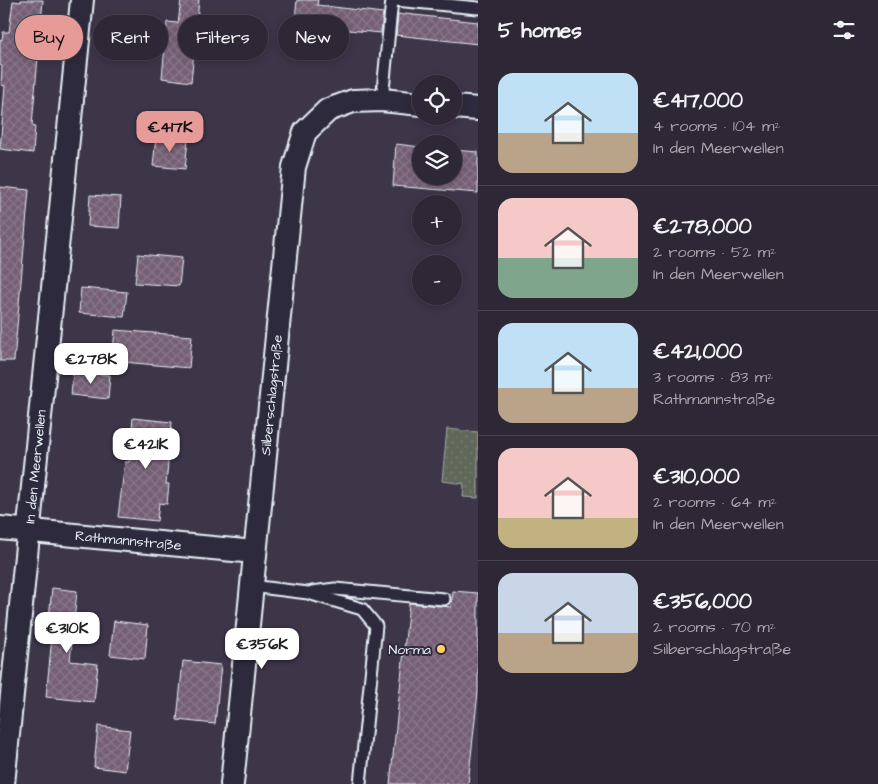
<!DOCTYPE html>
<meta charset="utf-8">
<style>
:root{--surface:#2e2836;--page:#36303e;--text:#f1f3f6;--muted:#a7a6ad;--line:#494451;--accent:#e69b98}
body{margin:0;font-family:"Architects Daughter",sans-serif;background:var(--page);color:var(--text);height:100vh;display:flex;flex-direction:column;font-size:19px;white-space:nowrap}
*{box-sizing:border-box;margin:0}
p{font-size:16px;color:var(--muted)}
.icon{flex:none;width:28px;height:28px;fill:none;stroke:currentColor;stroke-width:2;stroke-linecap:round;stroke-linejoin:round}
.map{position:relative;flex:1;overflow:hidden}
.drawer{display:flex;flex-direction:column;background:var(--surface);width:400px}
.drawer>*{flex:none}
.top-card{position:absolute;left:15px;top:15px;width:388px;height:45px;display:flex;gap:10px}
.buttons{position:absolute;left:412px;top:75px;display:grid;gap:10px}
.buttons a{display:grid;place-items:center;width:50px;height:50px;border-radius:50%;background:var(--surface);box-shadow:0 2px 8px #0003,0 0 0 1px var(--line);font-size:25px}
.price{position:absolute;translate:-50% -42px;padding:0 11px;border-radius:10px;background:#fff;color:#222;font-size:16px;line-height:32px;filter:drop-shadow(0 1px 2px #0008)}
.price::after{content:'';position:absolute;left:50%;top:30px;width:15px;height:11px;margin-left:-8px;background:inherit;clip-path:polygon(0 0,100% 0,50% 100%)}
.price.on{background:var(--accent);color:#111}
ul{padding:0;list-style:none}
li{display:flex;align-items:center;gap:15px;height:125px;padding:0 20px}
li+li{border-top:1px solid var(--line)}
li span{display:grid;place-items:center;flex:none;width:140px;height:100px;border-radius:15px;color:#555}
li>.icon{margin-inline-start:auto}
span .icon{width:60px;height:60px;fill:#fffc;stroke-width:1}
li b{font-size:21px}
h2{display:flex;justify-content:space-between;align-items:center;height:60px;padding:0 20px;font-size:21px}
.pill{padding:0 18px;border-radius:22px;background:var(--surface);box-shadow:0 2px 8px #0003,0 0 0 1px var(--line);font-size:18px;line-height:45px}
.pill.on{background:var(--accent);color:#111}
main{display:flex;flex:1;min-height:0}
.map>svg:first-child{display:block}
.park{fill:url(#park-dots);stroke:#a4aca9}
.building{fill:url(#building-cross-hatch);stroke:#e8f1f8}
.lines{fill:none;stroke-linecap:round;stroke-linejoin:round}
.lane-casing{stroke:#e8f1f8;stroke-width:15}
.street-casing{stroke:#e8f1f8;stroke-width:26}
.lane{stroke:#2f2a3d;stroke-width:11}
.street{stroke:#2f2a3d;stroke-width:22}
.poi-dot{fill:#ffd166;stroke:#2f2a3d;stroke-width:2}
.labels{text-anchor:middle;stroke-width:4;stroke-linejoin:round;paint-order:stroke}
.street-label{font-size:14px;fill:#e8f1f8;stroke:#2f2a3d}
.poi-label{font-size:14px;fill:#e8f1f8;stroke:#2f2a3d;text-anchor:end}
</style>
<main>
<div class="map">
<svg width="478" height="784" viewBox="0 0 478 784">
<defs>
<pattern id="park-dots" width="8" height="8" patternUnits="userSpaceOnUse" patternTransform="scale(1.25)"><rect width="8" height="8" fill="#60675a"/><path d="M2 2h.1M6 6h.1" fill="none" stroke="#777d72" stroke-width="1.8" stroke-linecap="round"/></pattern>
<pattern id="building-cross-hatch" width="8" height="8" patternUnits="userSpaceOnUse" patternTransform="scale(1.25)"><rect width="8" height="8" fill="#755f74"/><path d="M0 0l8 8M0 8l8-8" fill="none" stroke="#897689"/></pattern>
</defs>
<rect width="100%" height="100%" fill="#3d3548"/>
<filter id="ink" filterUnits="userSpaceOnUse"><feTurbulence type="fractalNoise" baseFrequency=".02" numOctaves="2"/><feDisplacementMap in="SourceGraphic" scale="10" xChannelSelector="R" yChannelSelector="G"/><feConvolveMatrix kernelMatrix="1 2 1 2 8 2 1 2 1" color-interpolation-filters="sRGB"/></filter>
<g filter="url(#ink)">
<!-- park -->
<polygon class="park" points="447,429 478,432 478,498 463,497 464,484 442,481"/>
<!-- building -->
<g class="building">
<polygon points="21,0 43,0 32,125 35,126 33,153 0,149 5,86 1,85 2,66 0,65 0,39 2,40 3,32 9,32 13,1 21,2"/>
<polygon points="181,0 199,0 191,82 162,78 167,22 178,23"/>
<polygon points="297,0 318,0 317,5 383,13 381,33 315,27 315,29 294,27"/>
<polygon points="398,14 404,15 405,14 478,22 478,44 396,35"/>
<polygon points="156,137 188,140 185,169 153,166"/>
<polygon points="396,144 421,147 421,176 454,176 454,150 478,152 478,193 393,186"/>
<polygon points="0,187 29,190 14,361 0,361"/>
<polygon points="90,195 121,197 119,228 88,226"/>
<polygon points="138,254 182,258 179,286 135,283"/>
<polygon points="81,288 127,292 124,317 79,313"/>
<polygon points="115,330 192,336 189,368 112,361"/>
<polygon points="73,372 110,375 108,399 71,395"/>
<polygon points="133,418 172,422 166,484 169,484 167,504 159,503 157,521 118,517 125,462 129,462"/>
<polygon points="52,588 77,591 70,661 98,664 94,702 46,697 53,627 48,627"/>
<polygon points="453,591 478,593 478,692 468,784 390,784 409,603 451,607"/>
<polygon points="114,621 148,625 145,659 110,655"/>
<polygon points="183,661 221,665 215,724 177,720"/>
<polygon points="98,726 130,730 125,771 94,767"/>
</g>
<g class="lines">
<!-- lane casing -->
<g class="lane-casing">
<g id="lane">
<polyline points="395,0 478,8"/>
<polyline points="382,100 392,0"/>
<polyline points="251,586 308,593 362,609 376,626 360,784"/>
<polyline points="312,592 335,589 444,599"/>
</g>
</g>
<!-- street casing -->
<g class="street-casing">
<g id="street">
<polyline points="454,107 478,109"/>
<path id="s1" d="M0 528 255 552"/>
<path id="s2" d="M3 784 82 0"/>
<path id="s3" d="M232 784 294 167 305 132 328 110 353 101 382 100 421 104"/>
</g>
</g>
<!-- lane -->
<use href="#lane" class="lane"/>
<!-- street -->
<use href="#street" class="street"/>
</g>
</g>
<!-- markers -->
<circle class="poi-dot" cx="441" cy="649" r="5"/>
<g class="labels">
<!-- street labels -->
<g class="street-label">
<text dy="5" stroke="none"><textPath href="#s3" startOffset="391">Silberschlagstraße</textPath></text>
<text dy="5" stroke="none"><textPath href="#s2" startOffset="319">In den Meerwellen</textPath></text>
<text dy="5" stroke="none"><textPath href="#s1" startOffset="129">Rathmannstraße</textPath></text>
</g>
<!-- poi labels -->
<g class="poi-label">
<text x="431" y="654">Norma</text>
</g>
</g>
</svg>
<div class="buttons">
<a><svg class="icon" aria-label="locate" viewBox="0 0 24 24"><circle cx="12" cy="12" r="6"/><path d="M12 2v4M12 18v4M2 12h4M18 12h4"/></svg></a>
<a><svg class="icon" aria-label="layers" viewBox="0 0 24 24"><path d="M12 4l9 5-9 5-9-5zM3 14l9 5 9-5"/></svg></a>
<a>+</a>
<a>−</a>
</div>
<b class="price on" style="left:170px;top:153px">€417K</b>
<b class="price" style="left:91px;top:385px">€278K</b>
<b class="price" style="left:146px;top:470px">€421K</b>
<b class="price" style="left:67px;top:654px">€310K</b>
<b class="price" style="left:262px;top:670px">€356K</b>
<div class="top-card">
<a class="pill on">Buy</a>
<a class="pill">Rent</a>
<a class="pill">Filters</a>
<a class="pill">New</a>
</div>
</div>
<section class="drawer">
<h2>5 homes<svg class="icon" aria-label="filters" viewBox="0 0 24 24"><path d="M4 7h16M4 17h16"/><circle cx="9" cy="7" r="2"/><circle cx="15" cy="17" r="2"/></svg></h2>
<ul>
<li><span style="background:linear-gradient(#bfe0f5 60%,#b9a48a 0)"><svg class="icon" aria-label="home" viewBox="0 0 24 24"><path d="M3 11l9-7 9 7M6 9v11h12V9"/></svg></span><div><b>€417,000</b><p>4 rooms · 104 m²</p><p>In den Meerwellen</p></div></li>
<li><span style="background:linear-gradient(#f6c9c9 60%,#7fa58c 0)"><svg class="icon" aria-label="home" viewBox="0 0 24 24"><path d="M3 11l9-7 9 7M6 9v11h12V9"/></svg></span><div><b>€278,000</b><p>2 rooms · 52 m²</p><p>In den Meerwellen</p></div></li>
<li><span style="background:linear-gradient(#bfe0f5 65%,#b9a48a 0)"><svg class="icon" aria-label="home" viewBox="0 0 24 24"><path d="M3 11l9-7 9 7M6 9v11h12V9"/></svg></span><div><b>€421,000</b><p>3 rooms · 83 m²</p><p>Rathmannstraße</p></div></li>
<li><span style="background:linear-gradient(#f6c9c9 70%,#c2b280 0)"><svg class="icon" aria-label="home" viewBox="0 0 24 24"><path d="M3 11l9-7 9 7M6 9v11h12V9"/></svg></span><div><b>€310,000</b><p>2 rooms · 64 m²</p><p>In den Meerwellen</p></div></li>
<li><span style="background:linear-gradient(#c9d6e8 60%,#b9a48a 0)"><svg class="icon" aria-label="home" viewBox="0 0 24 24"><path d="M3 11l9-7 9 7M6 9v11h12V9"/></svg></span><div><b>€356,000</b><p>2 rooms · 70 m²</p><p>Silberschlagstraße</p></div></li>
</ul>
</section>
</main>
